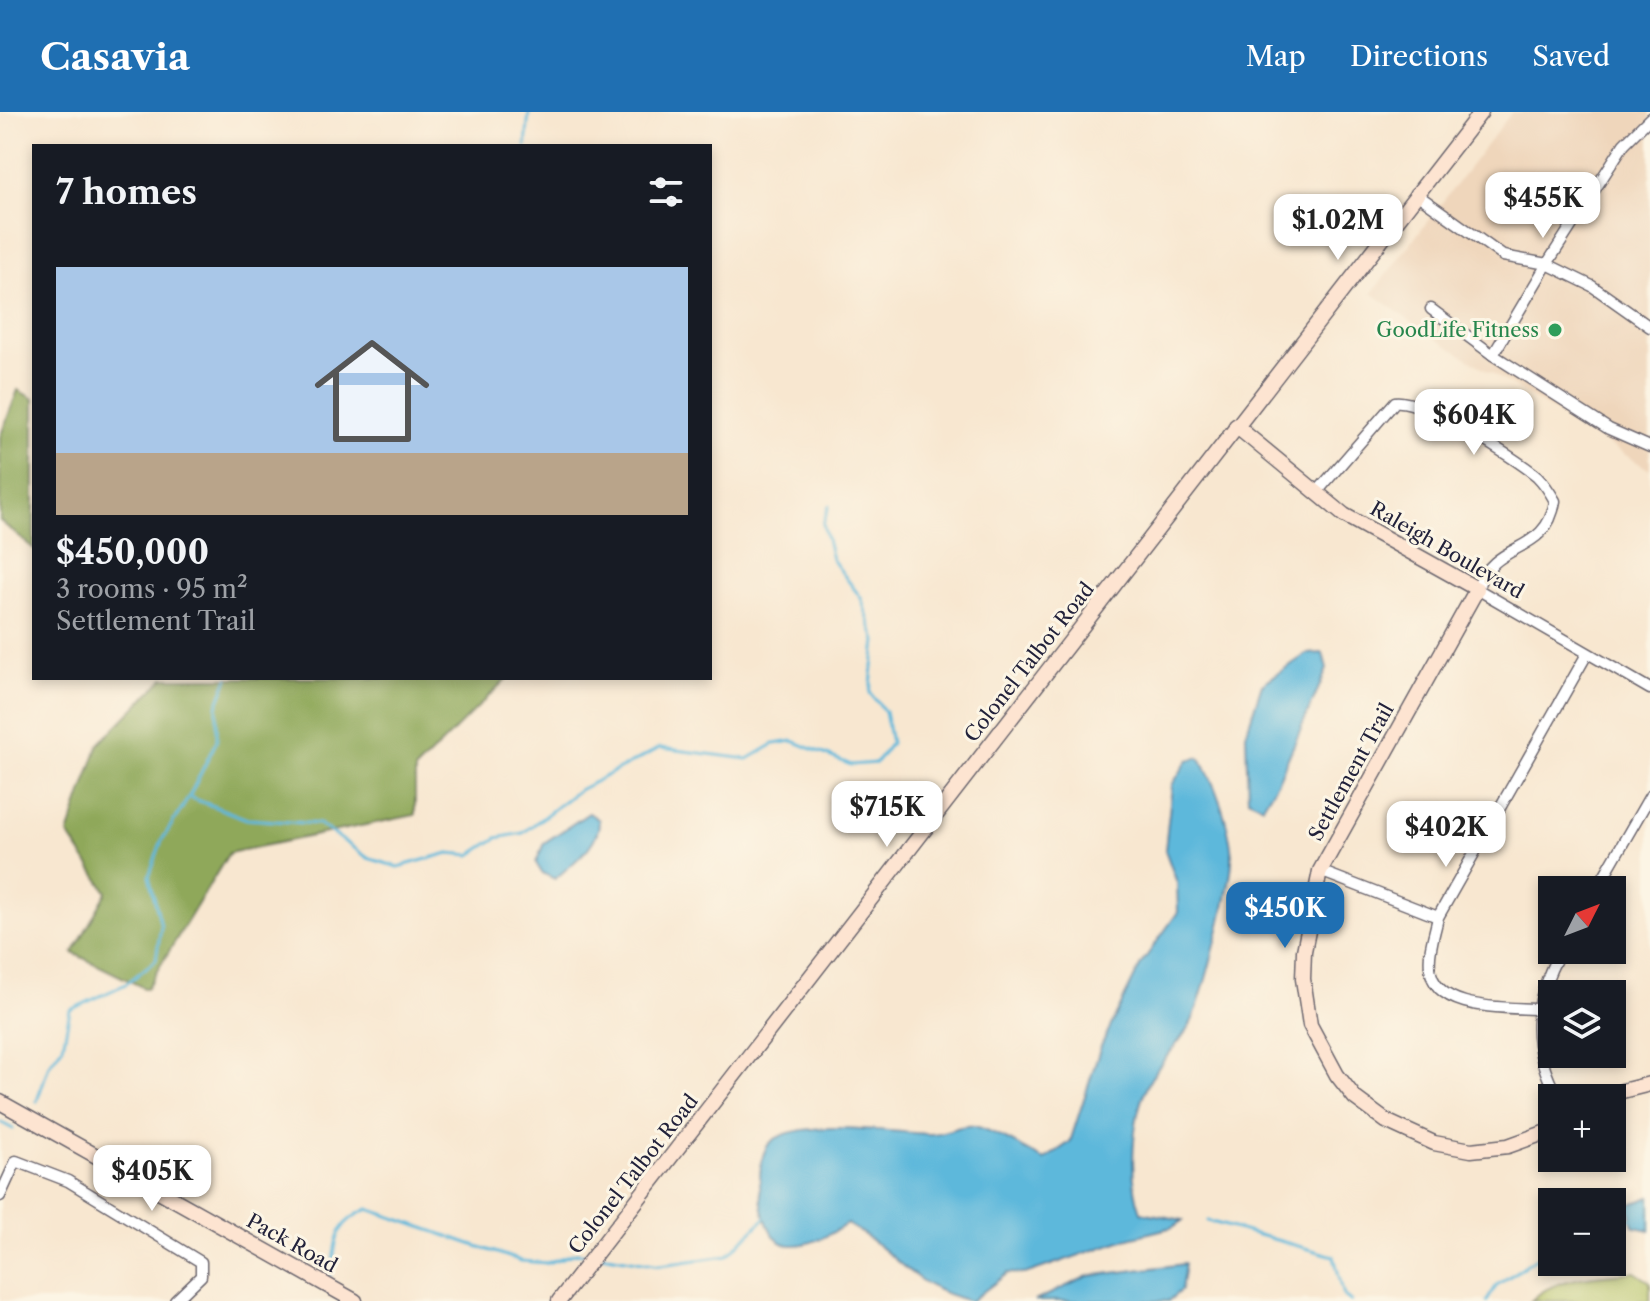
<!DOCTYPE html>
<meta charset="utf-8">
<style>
:root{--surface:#171b24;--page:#242831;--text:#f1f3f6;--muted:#9ea1a6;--accent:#1f6fb2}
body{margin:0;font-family:"Libre Caslon Text",serif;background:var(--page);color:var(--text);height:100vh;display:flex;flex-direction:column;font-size:30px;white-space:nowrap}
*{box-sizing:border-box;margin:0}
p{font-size:26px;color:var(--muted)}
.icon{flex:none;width:44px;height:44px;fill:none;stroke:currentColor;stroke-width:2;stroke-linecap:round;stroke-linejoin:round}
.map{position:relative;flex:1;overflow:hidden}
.sheet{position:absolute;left:32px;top:32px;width:680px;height:536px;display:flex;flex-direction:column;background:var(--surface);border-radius:0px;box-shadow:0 4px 12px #0003}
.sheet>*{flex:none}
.needle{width:52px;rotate:48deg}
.buttons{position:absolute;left:1538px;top:764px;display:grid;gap:16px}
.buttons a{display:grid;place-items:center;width:88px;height:88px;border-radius:0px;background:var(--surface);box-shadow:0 4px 12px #0003;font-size:40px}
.price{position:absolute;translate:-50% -68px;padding:0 18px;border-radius:16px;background:#fff;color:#222;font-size:26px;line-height:52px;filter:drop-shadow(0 2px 4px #0008)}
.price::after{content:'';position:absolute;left:50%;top:48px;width:24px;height:18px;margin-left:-12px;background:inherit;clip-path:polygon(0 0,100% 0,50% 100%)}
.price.on{background:var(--accent);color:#fff}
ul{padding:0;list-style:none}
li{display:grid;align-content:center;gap:16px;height:424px;padding:0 24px}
li span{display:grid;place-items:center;height:248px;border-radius:0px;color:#555}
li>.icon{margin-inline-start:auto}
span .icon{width:144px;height:144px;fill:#fffc;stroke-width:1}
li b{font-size:34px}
h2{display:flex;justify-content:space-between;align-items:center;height:96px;padding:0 24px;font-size:34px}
header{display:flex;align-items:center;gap:48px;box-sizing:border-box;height:112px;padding:0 40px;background:var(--accent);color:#fff}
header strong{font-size:38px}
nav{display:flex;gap:44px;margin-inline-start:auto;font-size:28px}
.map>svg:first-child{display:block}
.built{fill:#efd6bb}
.green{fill:#b4c265;stroke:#6b7250;stroke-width:2}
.forest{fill:#8fa85a;stroke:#58654a;stroke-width:2}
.water{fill:#5db8db;stroke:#406d8b;stroke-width:2}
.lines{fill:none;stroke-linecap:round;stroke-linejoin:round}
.stream{stroke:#5db8db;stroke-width:3}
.street-casing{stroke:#6d676f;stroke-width:13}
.secondary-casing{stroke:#6d676f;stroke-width:17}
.street{stroke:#fff;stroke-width:10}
.secondary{stroke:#fde4d1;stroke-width:14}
.leisure-dot{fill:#2e9e5b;stroke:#fcf5e5;stroke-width:3}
.labels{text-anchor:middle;stroke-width:6;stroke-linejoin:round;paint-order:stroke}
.leisure-label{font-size:20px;fill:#27864d;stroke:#fcf5e5;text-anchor:end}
.street-label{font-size:20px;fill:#22223b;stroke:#fcf5e5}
</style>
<header>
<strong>Casavia</strong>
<nav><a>Map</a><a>Directions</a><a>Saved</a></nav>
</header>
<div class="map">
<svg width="1650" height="1189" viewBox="0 0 1650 1189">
<rect width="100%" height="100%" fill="#fcf5e5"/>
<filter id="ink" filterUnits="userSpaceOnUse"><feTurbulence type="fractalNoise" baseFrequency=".0125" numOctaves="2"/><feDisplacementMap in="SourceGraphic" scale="16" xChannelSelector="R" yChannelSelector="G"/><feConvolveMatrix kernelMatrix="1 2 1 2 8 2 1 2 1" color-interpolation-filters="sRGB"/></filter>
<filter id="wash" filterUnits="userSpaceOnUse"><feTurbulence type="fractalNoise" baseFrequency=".006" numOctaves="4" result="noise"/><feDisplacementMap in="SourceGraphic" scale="32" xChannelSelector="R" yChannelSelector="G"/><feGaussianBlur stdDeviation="1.8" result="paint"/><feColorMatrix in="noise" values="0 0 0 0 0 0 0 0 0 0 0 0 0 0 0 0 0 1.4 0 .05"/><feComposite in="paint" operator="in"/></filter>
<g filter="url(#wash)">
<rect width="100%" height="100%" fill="#f8e7d0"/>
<!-- built -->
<polygon class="built" points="1512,0 1650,0 1650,358 1426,221 1372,181"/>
<!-- green -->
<path class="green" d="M1635 1160 1650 1170V1189H1531C1556 1163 1601 1164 1635 1160Z"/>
<!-- forest -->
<g class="forest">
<polygon points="18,278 34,287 34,437 0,409 0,325"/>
<polygon points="164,566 507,566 415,658 415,703 229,741 146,877 73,841 107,780 68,722 99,632"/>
</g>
<!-- water -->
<g class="water">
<polygon points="1323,541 1327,557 1278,669 1263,694 1248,687 1246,622 1262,572 1307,542"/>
<path d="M1199 645C1216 671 1229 712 1232 743 1234 767 1203 884 1192 909 1181 932 1158 950 1147 974 1132 1006 1128 1067 1141 1100L1183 1108 1173 1115 1129 1126 1025 1162 1008 1161 971 1189C910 1176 896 1139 847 1112 830 1122 812 1134 790 1133 759 1132 752 1051 769 1032 794 1004 894 1021 930 1022 945 1022 964 1010 978 1015 1001 1022 1023 1037 1044 1048L1070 1030 1101 934 1141 852 1178 800 1177 771 1165 738 1172 673 1188 648Z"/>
<path d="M589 701 599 708C600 733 572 751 555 767L542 761 536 751 544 731Z"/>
<polygon points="1650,1085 1650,1118 1634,1115 1629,1093"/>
<polygon points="1185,1152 1181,1178 1168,1189 1035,1189 1088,1164"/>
</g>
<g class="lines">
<!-- stream -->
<g class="stream">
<polyline points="526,34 529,0"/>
<polyline points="189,685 247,707 319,712 368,746 398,755 449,741 471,743 497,726 523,721 577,679 660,636 748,647 774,632 793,629 851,653 876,651 891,631 885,600 870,581 876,529 861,486 832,447 823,412 829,394"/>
<polyline points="37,989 49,953 63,934 70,898 126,872 156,848 161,814 149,764 162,728 189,685 217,628 217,594 228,566"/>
<polyline points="0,1010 13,1017"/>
<polyline points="1208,1109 1334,1144 1344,1184 1351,1189"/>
<polyline points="1612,1111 1632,1107"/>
<polyline points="602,1143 660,1153 727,1144 765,1106"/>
<path d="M331 1163C337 1128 333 1112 368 1097L521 1149 547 1151 576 1141 591 1142"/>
<polyline points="1487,1189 1497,1173 1552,1135"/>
</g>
</g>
</g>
<g filter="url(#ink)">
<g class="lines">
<!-- street casing -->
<g class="street-casing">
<g id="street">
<polyline points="1650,6 1624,32 1547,152 1592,174 1650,215"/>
<polyline points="1415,81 1503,144 1547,152 1493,243 1609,317 1650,335"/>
<polyline points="1431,197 1493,243"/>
<path d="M1317 380 1395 290C1421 286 1514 345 1537 364 1544 371 1550 380 1555 389 1546 445 1496 426 1477 477L1650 577"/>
<polyline points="1320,759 1438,805"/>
<polyline points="1596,778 1650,684"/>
<path d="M1538 897C1507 895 1433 900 1430 855 1428 838 1435 821 1438 805L1587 542"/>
<path d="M1558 986C1529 934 1532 889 1561 838"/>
<polyline points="0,1084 16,1049 68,1069 201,1150 201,1164 175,1189"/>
</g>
</g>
<!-- secondary casing -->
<g class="secondary-casing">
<g id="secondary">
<polyline points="1236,314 1344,403 1477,477 1320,759 1304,839 1303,867 1310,913 1337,963 1355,986 1386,1009 1434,1031 1471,1038 1508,1034 1552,1018"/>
<polyline points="1609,986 1622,979 1650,972"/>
<polyline points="0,990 355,1189"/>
<polyline points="559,1189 1481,0"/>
</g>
</g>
<!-- street -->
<use href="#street" class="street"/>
<!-- secondary -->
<use href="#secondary" class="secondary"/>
</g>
</g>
<!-- markers -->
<circle class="leisure-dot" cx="1555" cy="218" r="8"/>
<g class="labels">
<!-- leisure labels -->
<g class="leisure-label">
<text x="1539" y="225">GoodLife Fitness</text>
</g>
<!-- street labels -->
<g class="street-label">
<text transform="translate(1447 438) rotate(30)" y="7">Raleigh Boulevard</text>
<text transform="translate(1029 550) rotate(-52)" y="7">Colonel Talbot Road</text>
<text transform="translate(1351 660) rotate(-61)" y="7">Settlement Trail</text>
<text transform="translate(633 1062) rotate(-52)" y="7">Colonel Talbot Road</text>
<text transform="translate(292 1131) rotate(29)" y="7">Pack Road</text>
</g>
</g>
</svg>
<div class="buttons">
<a><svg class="needle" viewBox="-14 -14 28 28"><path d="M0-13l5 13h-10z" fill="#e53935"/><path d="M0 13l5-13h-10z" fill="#9ea1a6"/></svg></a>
<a><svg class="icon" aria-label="layers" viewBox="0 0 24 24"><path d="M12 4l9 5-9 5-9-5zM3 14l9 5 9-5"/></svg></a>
<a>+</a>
<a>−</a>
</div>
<b class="price" style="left:1543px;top:128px">$455K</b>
<b class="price" style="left:1338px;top:150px">$1.02M</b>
<b class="price" style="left:1474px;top:345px">$604K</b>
<b class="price" style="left:887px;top:737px">$715K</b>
<b class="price" style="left:1446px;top:757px">$402K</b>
<b class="price on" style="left:1285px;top:838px">$450K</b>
<b class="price" style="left:152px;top:1101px">$405K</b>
<section class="sheet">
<h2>7 homes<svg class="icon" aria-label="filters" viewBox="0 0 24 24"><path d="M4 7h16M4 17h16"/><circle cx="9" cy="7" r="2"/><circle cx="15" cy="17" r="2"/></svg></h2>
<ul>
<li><span style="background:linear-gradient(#a9c7e8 75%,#b9a48a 0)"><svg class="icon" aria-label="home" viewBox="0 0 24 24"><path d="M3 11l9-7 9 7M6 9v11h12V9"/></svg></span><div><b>$450,000</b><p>3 rooms · 95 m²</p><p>Settlement Trail</p></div></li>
</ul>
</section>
</div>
